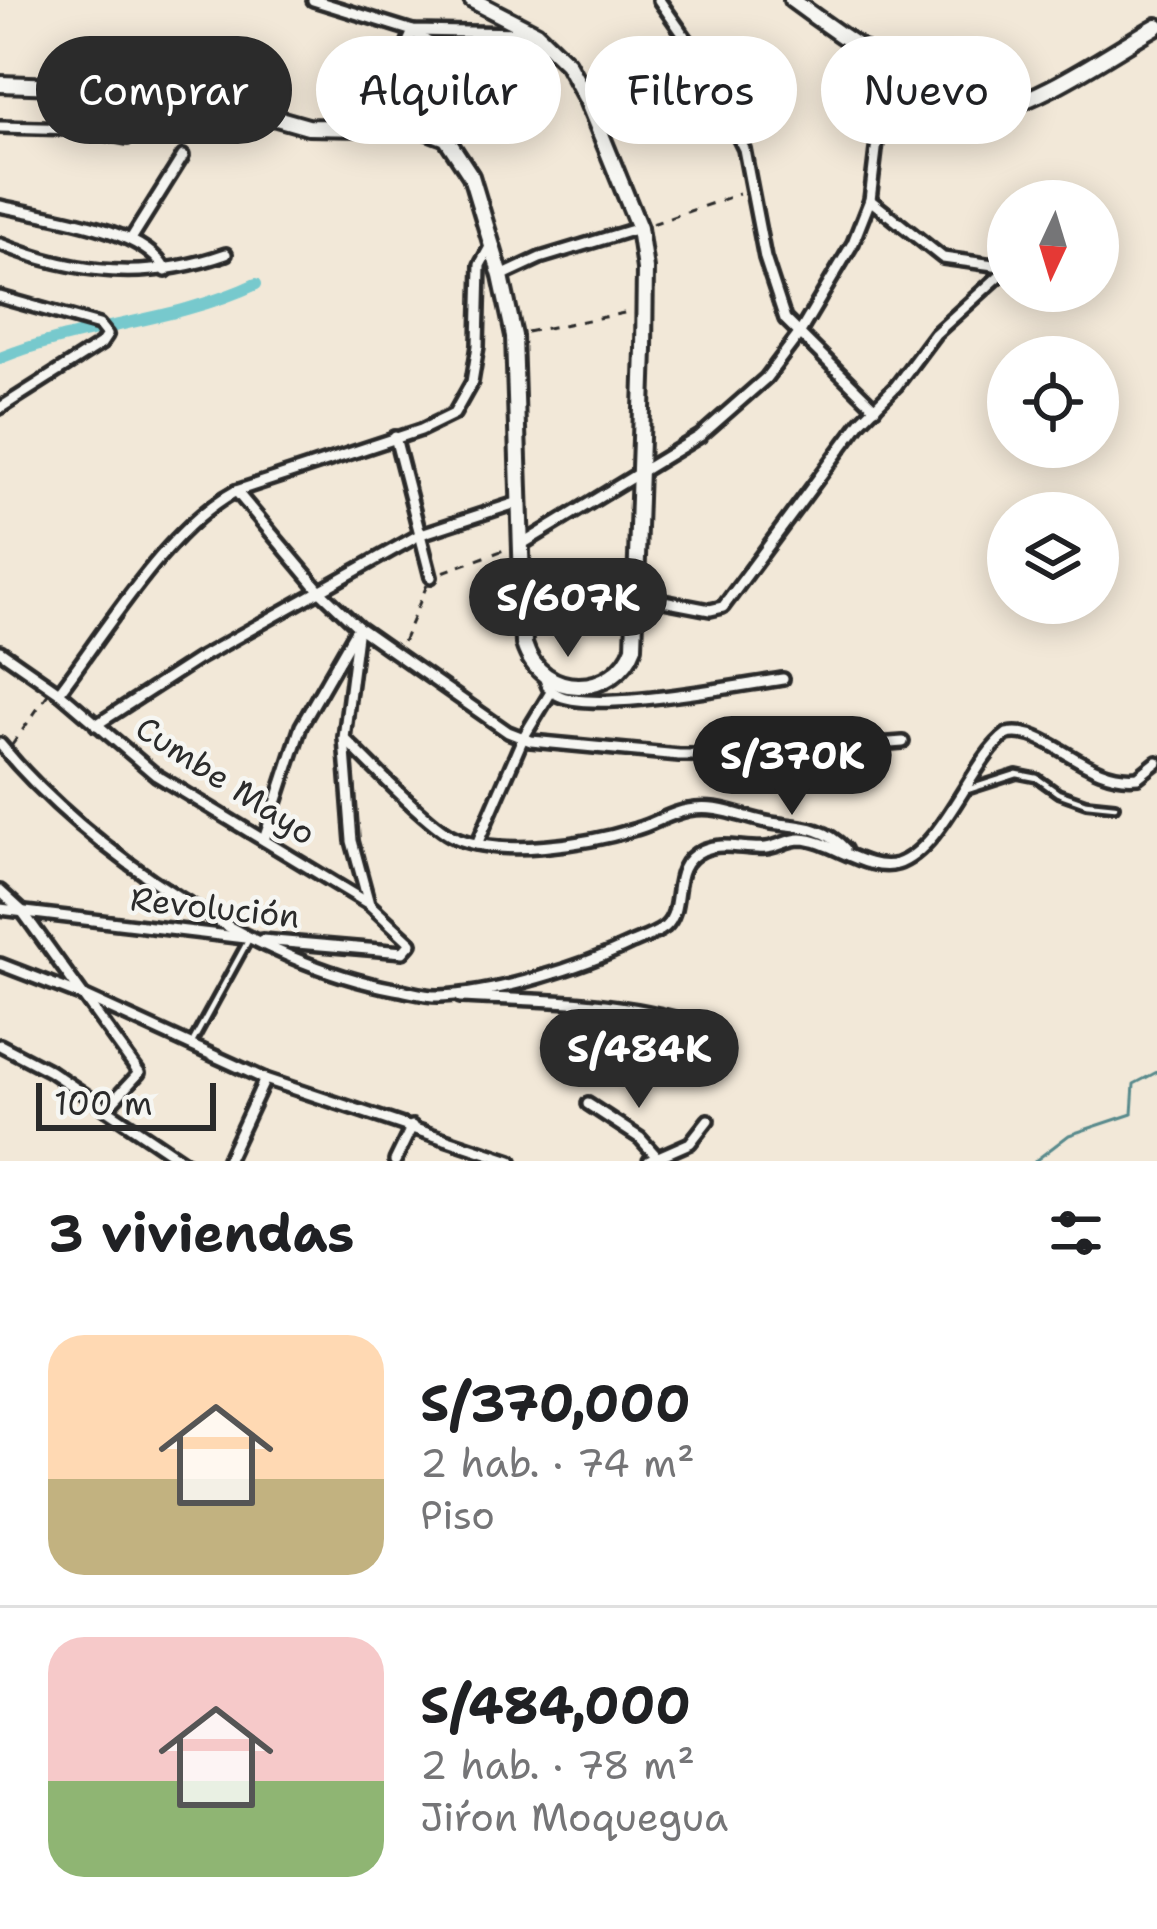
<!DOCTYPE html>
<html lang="es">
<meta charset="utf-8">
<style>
:root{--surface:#fff;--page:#f6f6f6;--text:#202124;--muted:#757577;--line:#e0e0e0;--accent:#2b2b2b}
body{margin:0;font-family:"Shantell Sans",sans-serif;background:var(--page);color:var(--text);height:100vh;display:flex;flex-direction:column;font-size:45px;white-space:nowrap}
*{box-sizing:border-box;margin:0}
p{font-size:39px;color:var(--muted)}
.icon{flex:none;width:66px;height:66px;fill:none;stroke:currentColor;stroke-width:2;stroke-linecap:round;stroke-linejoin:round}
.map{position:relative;height:1161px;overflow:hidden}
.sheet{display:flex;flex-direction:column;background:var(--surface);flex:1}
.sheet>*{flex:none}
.banner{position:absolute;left:36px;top:36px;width:1086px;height:108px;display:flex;gap:24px}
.needle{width:78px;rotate:184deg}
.buttons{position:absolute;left:987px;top:180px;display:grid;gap:24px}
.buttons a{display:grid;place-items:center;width:132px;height:132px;border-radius:50%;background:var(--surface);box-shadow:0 6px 30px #0003;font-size:60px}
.scale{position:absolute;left:36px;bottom:30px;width:180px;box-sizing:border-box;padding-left:12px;border:6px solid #2b2b2b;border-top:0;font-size:33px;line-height:42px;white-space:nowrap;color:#2b2b2b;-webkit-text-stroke:9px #f6f6f2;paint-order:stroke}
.price{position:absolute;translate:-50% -102px;padding:0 27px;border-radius:42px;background:var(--accent);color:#fff;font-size:39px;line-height:78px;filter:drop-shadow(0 3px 6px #0008)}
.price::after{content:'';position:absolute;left:50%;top:72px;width:36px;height:27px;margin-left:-18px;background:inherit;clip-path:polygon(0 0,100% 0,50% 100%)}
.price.on{background:#222;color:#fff}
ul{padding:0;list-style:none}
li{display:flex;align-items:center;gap:36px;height:300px;padding:0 48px}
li+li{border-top:3px solid var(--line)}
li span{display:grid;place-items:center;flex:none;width:336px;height:240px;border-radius:36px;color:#555}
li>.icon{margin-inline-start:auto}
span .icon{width:144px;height:144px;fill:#fffc;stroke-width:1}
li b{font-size:51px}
h2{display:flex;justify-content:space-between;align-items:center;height:144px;padding:0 48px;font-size:51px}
.chip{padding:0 42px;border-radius:54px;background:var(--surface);box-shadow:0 6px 30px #0003;font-size:42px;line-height:108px}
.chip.on{background:var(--accent);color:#fff}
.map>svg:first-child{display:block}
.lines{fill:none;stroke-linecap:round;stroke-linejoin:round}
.stream{stroke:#598a8c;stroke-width:3}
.canal{stroke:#77c9cd;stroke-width:12}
.lane-casing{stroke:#2b2b2b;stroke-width:14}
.street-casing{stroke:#2b2b2b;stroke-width:18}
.secondary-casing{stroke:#2b2b2b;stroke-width:22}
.path{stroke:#2b2b2b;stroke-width:3;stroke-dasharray:9 9;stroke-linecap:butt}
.lane{stroke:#f6f6f2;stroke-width:4.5}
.street{stroke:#f6f6f2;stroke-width:9}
.secondary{stroke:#f6f6f2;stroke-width:14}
.labels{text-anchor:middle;stroke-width:9;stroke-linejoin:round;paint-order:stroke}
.street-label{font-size:33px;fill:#2b2b2b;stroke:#f6f6f2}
</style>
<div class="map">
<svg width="1157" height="1161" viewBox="0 0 1157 1161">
<rect width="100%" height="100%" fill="#f2e8d8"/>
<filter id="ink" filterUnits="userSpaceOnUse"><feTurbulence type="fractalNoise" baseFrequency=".00833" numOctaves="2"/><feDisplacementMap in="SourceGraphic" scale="24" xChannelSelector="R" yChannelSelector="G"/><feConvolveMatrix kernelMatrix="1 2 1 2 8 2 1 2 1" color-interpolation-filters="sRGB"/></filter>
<g filter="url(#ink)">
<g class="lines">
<!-- stream -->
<polyline class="stream" points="1035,1161 1069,1135 1132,1114 1134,1084 1157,1072"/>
<!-- canal -->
<path class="canal" d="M0 358C83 324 173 323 256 284"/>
<!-- lane casing -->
<g class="lane-casing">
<g id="lane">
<polyline points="967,790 1017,774 1037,778 1058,793 1086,803 1115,806"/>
<polyline points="192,1043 249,939"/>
</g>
</g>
<!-- street casing -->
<g class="street-casing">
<g id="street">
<polyline points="313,0 413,31 530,33"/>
<polyline points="659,0 697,54 744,149 765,258 785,319 875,408"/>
<polyline points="0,127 78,129 127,138"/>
<path d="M370 128 413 31C437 53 475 59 493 87L489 95 439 135"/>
<polyline points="870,200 943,258 1008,267"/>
<path d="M0 206C46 217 144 227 166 271"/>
<polyline points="131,239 183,156"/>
<path d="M0 244C76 275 149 281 226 254"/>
<polyline points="501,276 540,258 639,228"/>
<polyline points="0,297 99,325 107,335 101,344 0,408"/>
<polyline points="395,437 431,577"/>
<polyline points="236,491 320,591 358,627 508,732 531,741 679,755 732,755 903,742"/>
<path d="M524 543 700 436 766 378 799 334 853 243 870 200 879 125C910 109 948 136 979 113"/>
<polyline points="637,596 710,610 723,607 861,421 896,386 935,334 1008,268"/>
<polyline points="0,651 59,692 156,775 369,904"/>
<path d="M545 679C548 687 548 690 556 694 590 715 739 685 783 679"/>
<path d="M59 692C108 628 167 528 236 491L421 430 454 414 472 382 478 346 480 265 490 247"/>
<polyline points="96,725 198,659 421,534 519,502"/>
<path d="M344 738C366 760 430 827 454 837 501 858 587 844 636 829 654 824 670 813 688 810 721 803 747 821 779 824 805 827 826 828 845 849"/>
<path d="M0 744C87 851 259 965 395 989 409 991 426 997 440 996 495 994 582 967 632 943 642 939 656 934 665 927 687 907 666 867 703 850 723 841 745 850 766 848 777 847 789 839 801 839 831 840 867 873 897 864 943 849 972 759 1007 734 1048 725 1085 783 1138 777L1157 762"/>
<polyline points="264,840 301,726 355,632"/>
<polyline points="477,844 523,738 551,692"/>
<polyline points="0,891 22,911 139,1073 106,1109"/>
<polyline points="0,909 245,938"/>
<polyline points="262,940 403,952 411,943 369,904 352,841 344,738 358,627"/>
<polyline points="0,964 83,996 265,1079 511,1161"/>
<path d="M460 997C543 1001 630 999 709 1029"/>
<polyline points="0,1045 50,1071 183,1161"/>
<polyline points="588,1104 640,1138 657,1157"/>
<polyline points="227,1161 265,1079"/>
<polyline points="395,1161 412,1126"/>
<polyline points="649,1161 690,1143 708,1120"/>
</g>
</g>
<!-- secondary casing -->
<g class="secondary-casing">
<g id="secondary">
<path d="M792 0C823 23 951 115 983 112 1032 108 1113 51 1157 26"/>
<path d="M0 84 177 90 308 127 422 129 446 138 471 176 501 276 514 336 524 644C542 702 616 697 634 647L644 349 645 269 639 228 587 100 567 63 536 33 472 0"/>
</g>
</g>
<!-- path -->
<g class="path">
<polyline points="652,224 739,194"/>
<polyline points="527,332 629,312"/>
<polyline points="443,572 507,549"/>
<polyline points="403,642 427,585"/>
<polyline points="12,745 48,694"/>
</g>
<!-- lane -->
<use href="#lane" class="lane"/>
<!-- street -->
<use href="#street" class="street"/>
<!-- secondary -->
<use href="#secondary" class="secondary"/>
</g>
</g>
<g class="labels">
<!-- street labels -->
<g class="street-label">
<text transform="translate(226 780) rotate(33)" y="12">Cumbe Mayo</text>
<text transform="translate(215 907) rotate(6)" y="12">Revolución</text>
</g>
</g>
</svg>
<div class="buttons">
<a><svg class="needle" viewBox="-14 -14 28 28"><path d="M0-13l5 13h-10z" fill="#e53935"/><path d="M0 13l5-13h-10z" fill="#757577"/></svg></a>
<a><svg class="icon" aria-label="locate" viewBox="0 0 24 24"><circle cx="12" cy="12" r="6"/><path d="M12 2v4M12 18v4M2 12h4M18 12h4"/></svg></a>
<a><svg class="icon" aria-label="layers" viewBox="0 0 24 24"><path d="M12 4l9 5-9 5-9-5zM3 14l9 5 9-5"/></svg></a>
</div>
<div class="scale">100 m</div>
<b class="price" style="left:568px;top:660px">S/607K</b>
<b class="price on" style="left:792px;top:818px">S/370K</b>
<b class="price" style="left:639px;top:1111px">S/484K</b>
<div class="banner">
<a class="chip on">Comprar</a>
<a class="chip">Alquilar</a>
<a class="chip">Filtros</a>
<a class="chip">Nuevo</a>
</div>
</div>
<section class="sheet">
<h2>3 viviendas<svg class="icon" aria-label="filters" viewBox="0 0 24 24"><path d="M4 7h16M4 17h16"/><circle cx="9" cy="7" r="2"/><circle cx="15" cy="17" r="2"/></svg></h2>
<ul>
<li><span style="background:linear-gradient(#ffd9b3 60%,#c2b280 0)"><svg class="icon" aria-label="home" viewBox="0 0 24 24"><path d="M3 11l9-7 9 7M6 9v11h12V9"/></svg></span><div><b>S/370,000</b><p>2 hab. · 74 m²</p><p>Piso</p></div></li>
<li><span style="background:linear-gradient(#f6c9c9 60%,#8fb573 0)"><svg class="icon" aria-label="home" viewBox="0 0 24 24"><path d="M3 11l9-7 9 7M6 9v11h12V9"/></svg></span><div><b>S/484,000</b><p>2 hab. · 78 m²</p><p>Jiŕon Moquegua</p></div></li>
</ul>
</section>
